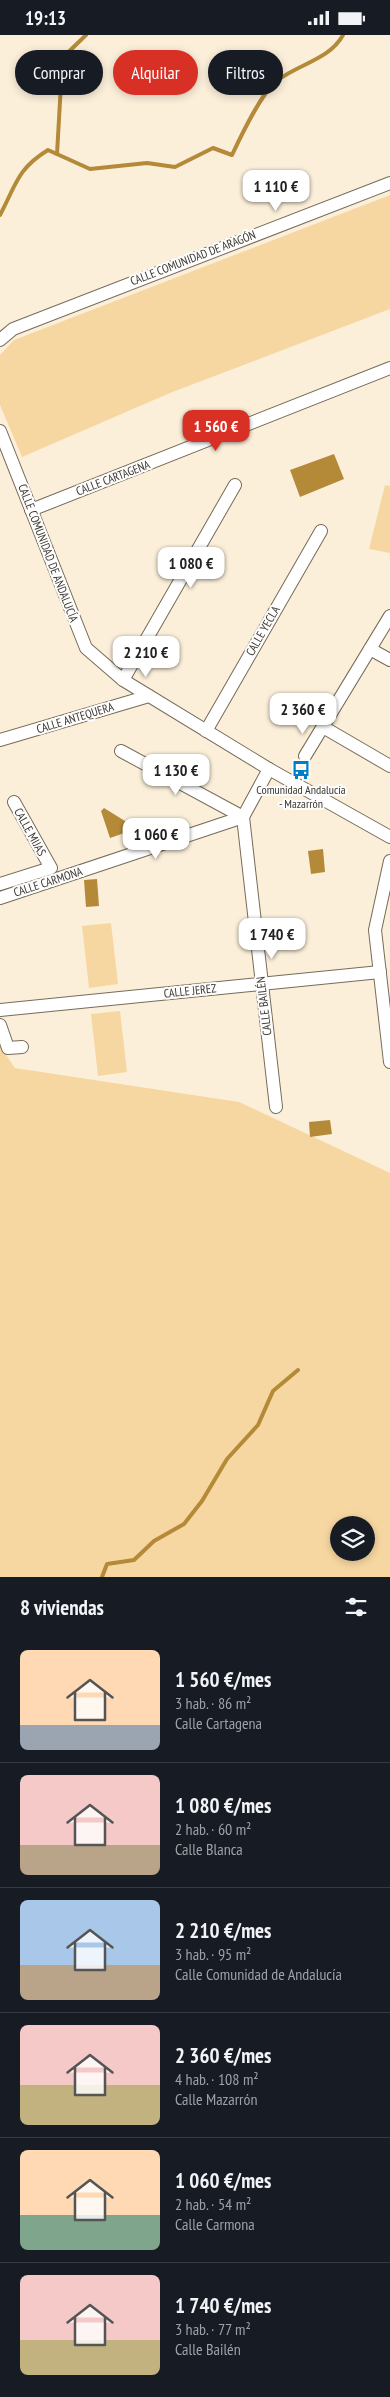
<!DOCTYPE html>
<html lang="es">
<meta charset="utf-8">
<style>
:root{--surface:#171b24;--page:#20242c;--text:#f1f3f6;--muted:#9ea1a6;--line:#363941;--accent:#d93025}
body{margin:0;font-family:"PT Sans Narrow",sans-serif;background:var(--page);color:var(--text);height:100vh;display:flex;flex-direction:column;font-size:19px;white-space:nowrap}
*{box-sizing:border-box;margin:0}
p{font-size:16px;color:var(--muted)}
.icon{flex:none;width:28px;height:28px;fill:none;stroke:currentColor;stroke-width:2;stroke-linecap:round;stroke-linejoin:round}
.map{position:relative;height:1542px;overflow:hidden}
.sheet{display:flex;flex-direction:column;background:var(--surface);flex:1}
.sheet>*{flex:none}
.banner{position:absolute;left:15px;top:15px;width:360px;height:45px;display:flex;gap:10px}
.fabs{position:absolute;left:330px;top:1481px;display:grid;gap:10px}
.fabs a{display:grid;place-items:center;width:45px;height:45px;border-radius:50%;background:var(--surface);box-shadow:0 2px 8px #0003;font-size:25px}
.price{position:absolute;translate:-50% -42px;padding:0 11px;border-radius:10px;background:#fff;color:#222;font-size:16px;line-height:32px;filter:drop-shadow(0 1px 2px #0008)}
.price::after{content:'';position:absolute;left:50%;top:30px;width:15px;height:11px;margin-left:-8px;background:inherit;clip-path:polygon(0 0,100% 0,50% 100%)}
.price.on{background:var(--accent);color:#fff}
ul{padding:0;list-style:none}
li{display:flex;align-items:center;gap:15px;height:125px;padding:0 20px}
li+li{border-top:1px solid var(--line)}
li span{display:grid;place-items:center;flex:none;width:140px;height:100px;border-radius:8px;color:#555}
li>.icon{margin-inline-start:auto}
span .icon{width:60px;height:60px;fill:#fffc;stroke-width:1}
li b{font-size:21px}
h2{display:flex;justify-content:space-between;align-items:center;height:60px;padding:0 20px;font-size:21px}
.tag{padding:0 18px;border-radius:22px;background:var(--surface);box-shadow:0 2px 8px #0003;font-size:18px;line-height:45px}
.tag.on{background:var(--accent);color:#fff}
.status{display:flex;justify-content:space-between;align-items:center;height:35px;padding:0 25px;background:var(--surface);direction:ltr}
.status svg{height:14px;fill:currentColor}
.map>svg:first-child{display:block}
.green{fill:#f7d7a1;fill-rule:evenodd}
.water{fill:#b48a39}
.lines{fill:none;stroke-linecap:round;stroke-linejoin:round}
.stream{stroke:#b48a39;stroke-width:4}
.street-casing{stroke:#766b59;stroke-width:14}
.street{stroke:#fff;stroke-width:12}
.labels{text-anchor:middle;stroke-width:4;stroke-linejoin:round;paint-order:stroke}
.street-label{font-size:12px;fill:#3c372f;stroke:#fdfdfd}
.poi-label{font-size:12px;fill:#3c372f;stroke:#fdfdfd}
</style>
<div class="status"><b>19:13</b><svg viewBox="0 0 49 12"><path d="M0 12V9h3v3zM5 12V6h3v6zM10 12V3h3v9zM15 12V0h3v12zM26 1h20v11H26zM47 4h2v5h-2z"/></svg></div>
<div class="map">
<svg width="390" height="1542" viewBox="0 0 390 1542">
<rect width="100%" height="100%" fill="#fbefda"/>
<!-- green -->
<g class="green">
<polygon points="390,160 390,274 170,358 22,422 0,370 0,320 14,305"/>
<polygon points="385,450 390,451 390,518 369,514"/>
<polygon points="111,888 118,949 89,953 82,891"/>
<polygon points="120,976 127,1037 98,1041 91,979"/>
<path d="M0 1011 15 1033 239 1067 390 1138V1542H0ZM339 1490H366V1518H339Z"/>
</g>
<!-- water -->
<g class="water">
<polygon points="334,419 344,444 300,462 290,435"/>
<polygon points="104,773 133,791 133,795 110,803 101,776"/>
<polygon points="323,814 325,837 311,839 308,816"/>
<polygon points="97,844 99,871 86,872 84,845"/>
<polygon points="330,1085 332,1099 310,1102 309,1087"/>
</g>
<g class="lines">
<!-- stream -->
<g class="stream">
<polyline points="57,119 61,49 53,45 38,43 40,37 55,30 86,0"/>
<path d="M0 180C16 150 17 134 48 115L90 134 147 128 175 132 213 113 232 120C241 101 262 56 278 45 299 29 330 24 343 0"/>
<polyline points="102,1542 107,1529 134,1525 154,1506 184,1489 202,1466 227,1424 258,1390 273,1356 298,1335"/>
</g>
<!-- street casing -->
<g class="street-casing">
<g id="street">
<polyline points="0,305 13,294 390,148"/>
<polyline points="0,396 86,613 123,645 269,734 390,802"/>
<polyline points="31,475 390,333"/>
<polyline points="370,614 390,625"/>
<polyline points="123,645 235,450"/>
<polyline points="323,692 390,731"/>
<polyline points="206,696 321,496"/>
<polyline points="0,705 149,661"/>
<polyline points="121,716 243,782 276,1072"/>
<polyline points="305,721 390,581"/>
<polyline points="390,826 375,895 390,1027"/>
<polyline points="0,849 51,833 14,767"/>
<polyline points="0,863 243,782 269,734"/>
<polyline points="0,975 380,937"/>
<polyline points="0,990 8,1013 22,1012"/>
</g>
</g>
<!-- street -->
<use href="#street" class="street"/>
</g>
<!-- icons -->
<defs>
<g id="bus-bare" transform="scale(1.5)"><path d="M-5-6H5V4H4V6H2V4H-2V6H-4V4H-5ZM-3.5-4V0h7V-4ZM-3.5 1.2v1.5H-2V1.2ZM2 1.2v1.5H3.5V1.2Z" fill="#007ec6" stroke="#fdfdfd" stroke-width="2.5" paint-order="stroke"/></g>
</defs>
<g fill-rule="evenodd">
<use href="#bus-bare" x="301" y="735"/>
</g>
<g class="labels">
<!-- street labels -->
<g class="street-label">
<text transform="translate(193 223) rotate(-21)" y="4">CALLE COMUNIDAD DE ARAGÓN</text>
<text transform="translate(113 443) rotate(-21)" y="4">CALLE CARTAGENA</text>
<text transform="translate(48 518) rotate(69)" y="4">CALLE COMUNIDAD DE ANDALUCÍA</text>
<text transform="translate(263 596) rotate(-60)" y="4">CALLE YECLA</text>
<text transform="translate(75 683) rotate(-17)" y="4">CALLE ANTEQUERA</text>
<text transform="translate(30 797) rotate(61)" y="4">CALLE MIJAS</text>
<text transform="translate(48 847) rotate(-18)" y="4">CALLE CARMONA</text>
<text transform="translate(190 956) rotate(-6)" y="4">CALLE JEREZ</text>
<text transform="translate(264 971) rotate(-97)" y="4">CALLE BAILÉN</text>
</g>
<!-- poi labels -->
<g class="poi-label">
<text x="301" y="759">Comunidad Andalucía<tspan x="301" dy="14">- Mazarrón</tspan></text>
</g>
</g>
</svg>
<div class="fabs">
<a><svg class="icon" aria-label="layers" viewBox="0 0 24 24"><path d="M12 4l9 5-9 5-9-5zM3 14l9 5 9-5"/></svg></a>
</div>
<b class="price" style="left:276px;top:177px">1 110 €</b>
<b class="price on" style="left:216px;top:417px">1 560 €</b>
<b class="price" style="left:191px;top:554px">1 080 €</b>
<b class="price" style="left:146px;top:643px">2 210 €</b>
<b class="price" style="left:303px;top:700px">2 360 €</b>
<b class="price" style="left:176px;top:761px">1 130 €</b>
<b class="price" style="left:156px;top:825px">1 060 €</b>
<b class="price" style="left:272px;top:925px">1 740 €</b>
<div class="banner">
<a class="tag">Comprar</a>
<a class="tag on">Alquilar</a>
<a class="tag">Filtros</a>
</div>
</div>
<section class="sheet">
<h2>8 viviendas<svg class="icon" aria-label="filters" viewBox="0 0 24 24"><path d="M4 7h16M4 17h16"/><circle cx="9" cy="7" r="2"/><circle cx="15" cy="17" r="2"/></svg></h2>
<ul>
<li><span style="background:linear-gradient(#ffd9b3 75%,#9aa5b1 0)"><svg class="icon" aria-label="home" viewBox="0 0 24 24"><path d="M3 11l9-7 9 7M6 9v11h12V9"/></svg></span><div><b>1 560 €/mes</b><p>3 hab. · 86 m²</p><p>Calle Cartagena</p></div></li>
<li><span style="background:linear-gradient(#f6c9c9 70%,#b9a48a 0)"><svg class="icon" aria-label="home" viewBox="0 0 24 24"><path d="M3 11l9-7 9 7M6 9v11h12V9"/></svg></span><div><b>1 080 €/mes</b><p>2 hab. · 60 m²</p><p>Calle Blanca</p></div></li>
<li><span style="background:linear-gradient(#a9c7e8 65%,#b9a48a 0)"><svg class="icon" aria-label="home" viewBox="0 0 24 24"><path d="M3 11l9-7 9 7M6 9v11h12V9"/></svg></span><div><b>2 210 €/mes</b><p>3 hab. · 95 m²</p><p>Calle Comunidad de Andalucía</p></div></li>
<li><span style="background:linear-gradient(#f6c9c9 60%,#c2b280 0)"><svg class="icon" aria-label="home" viewBox="0 0 24 24"><path d="M3 11l9-7 9 7M6 9v11h12V9"/></svg></span><div><b>2 360 €/mes</b><p>4 hab. · 108 m²</p><p>Calle Mazarrón</p></div></li>
<li><span style="background:linear-gradient(#ffd9b3 65%,#7fa58c 0)"><svg class="icon" aria-label="home" viewBox="0 0 24 24"><path d="M3 11l9-7 9 7M6 9v11h12V9"/></svg></span><div><b>1 060 €/mes</b><p>2 hab. · 54 m²</p><p>Calle Carmona</p></div></li>
<li><span style="background:linear-gradient(#f6c9c9 65%,#c2b280 0)"><svg class="icon" aria-label="home" viewBox="0 0 24 24"><path d="M3 11l9-7 9 7M6 9v11h12V9"/></svg></span><div><b>1 740 €/mes</b><p>3 hab. · 77 m²</p><p>Calle Bailén</p></div></li>
</ul>
</section>
